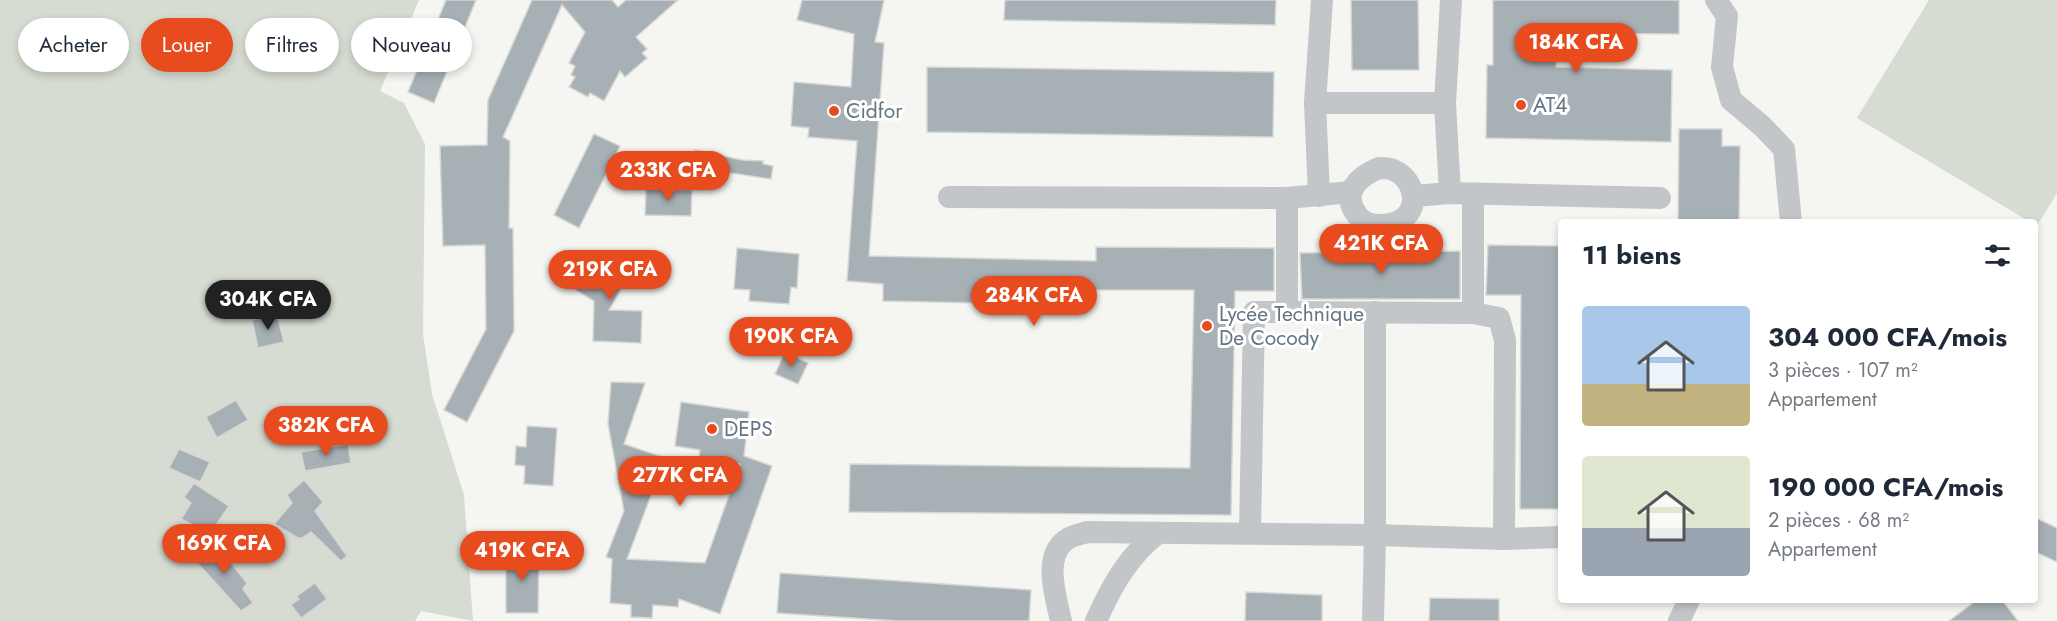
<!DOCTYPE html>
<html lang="fr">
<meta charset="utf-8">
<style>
:root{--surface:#fff;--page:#f6f6f7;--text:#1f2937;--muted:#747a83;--accent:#e84c1e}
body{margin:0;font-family:Jost,sans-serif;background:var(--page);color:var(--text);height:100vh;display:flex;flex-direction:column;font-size:22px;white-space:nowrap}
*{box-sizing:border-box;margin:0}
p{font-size:20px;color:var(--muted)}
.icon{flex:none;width:33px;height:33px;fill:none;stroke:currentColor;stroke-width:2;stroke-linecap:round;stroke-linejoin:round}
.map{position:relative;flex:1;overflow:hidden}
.details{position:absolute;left:1558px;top:219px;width:480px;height:384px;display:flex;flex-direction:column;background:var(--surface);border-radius:6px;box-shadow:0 3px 9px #0003}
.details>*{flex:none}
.banner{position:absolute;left:18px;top:18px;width:570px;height:54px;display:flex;gap:12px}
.price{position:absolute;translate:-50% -51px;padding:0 14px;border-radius:21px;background:var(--accent);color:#fff;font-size:20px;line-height:39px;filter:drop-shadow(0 2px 3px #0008)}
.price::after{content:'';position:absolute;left:50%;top:36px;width:18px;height:14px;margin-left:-9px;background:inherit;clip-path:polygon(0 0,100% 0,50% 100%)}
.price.selected{background:#222;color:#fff}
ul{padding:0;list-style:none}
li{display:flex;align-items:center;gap:18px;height:150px;padding:0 24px}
li span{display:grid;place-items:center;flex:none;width:168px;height:120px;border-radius:6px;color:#555}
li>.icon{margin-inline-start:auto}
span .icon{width:72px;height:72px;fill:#fffc;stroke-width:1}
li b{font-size:26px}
h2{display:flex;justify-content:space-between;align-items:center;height:72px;padding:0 24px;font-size:26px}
.chip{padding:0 21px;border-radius:27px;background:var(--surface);box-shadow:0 3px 9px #0003;font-size:21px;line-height:54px}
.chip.selected{background:var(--accent);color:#fff}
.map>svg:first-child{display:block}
.green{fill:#d6dcd2}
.building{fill:#a7b0b5;stroke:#d6d6d4;stroke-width:1.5}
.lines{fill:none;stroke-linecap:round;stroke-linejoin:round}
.minor{stroke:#c2c6c9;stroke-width:22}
.poi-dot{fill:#e84c1e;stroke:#fff;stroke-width:2}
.labels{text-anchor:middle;stroke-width:6;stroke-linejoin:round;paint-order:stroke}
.poi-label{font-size:21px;fill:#637583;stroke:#fff;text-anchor:start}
</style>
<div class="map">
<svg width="2057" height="621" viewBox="0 0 2057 621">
<rect width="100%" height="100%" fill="#f5f5f1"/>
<!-- green -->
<g class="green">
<polygon points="0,0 419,0 380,91 404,103 425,144 423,334 432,394 464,495 473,621 421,611 415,621 0,621"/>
<polygon points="1929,0 2057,0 2057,193 2037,226 2036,222 2030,222 1857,118"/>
</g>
<!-- building -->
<g class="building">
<polygon points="446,0 476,0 434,103 408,92"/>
<polygon points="532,0 612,0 618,7 626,0 678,0 636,37 647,49 642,53 647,58 625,77 620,71 604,101 590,93 588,97 569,87 575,77 571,75 575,66 569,63 585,32 562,5 503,137 510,141 509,228 513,228 514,331 467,422 444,410 486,329 485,245 443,246 440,146 487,145 488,100"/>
<polygon points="802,0 884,0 875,42 884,43 869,256 1096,261 1096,247 1274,248 1274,291 1235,291 1231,515 849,512 850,464 1190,468 1194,290 1079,290 1079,305 883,301 883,284 847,281 857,141 808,137 809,128 791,126 794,82 851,87 854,34 797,20"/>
<polygon points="1005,0 1276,0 1275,25 1004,20"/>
<polygon points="1351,0 1418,0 1419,70 1352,70"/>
<polygon points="1493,0 1679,0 1679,34 1556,33 1556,67 1672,70 1671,142 1486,138 1487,65 1493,65"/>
<polygon points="927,67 1274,72 1273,137 927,132"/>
<polygon points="1679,129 1722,129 1722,146 1740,146 1739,222 1678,222"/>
<polygon points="594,134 620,146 579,228 554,215"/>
<polygon points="695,150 742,160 763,161 763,164 773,166 771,179 718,171 718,174 692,168"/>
<polygon points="646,189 692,190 691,216 645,215"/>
<polygon points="1488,245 1562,246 1561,509 1520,509 1521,295 1486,295"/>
<polygon points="737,248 799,254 797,288 791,287 789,304 749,301 750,290 734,289"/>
<polygon points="608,251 634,266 609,310 642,311 641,343 593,341 594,301 571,287 585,263 597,270"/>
<polygon points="1460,251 1460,299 1302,299 1300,253"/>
<polygon points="645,258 665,265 659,286 638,279"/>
<polygon points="277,314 284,342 258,348 252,320"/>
<polygon points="785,352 808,363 798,384 775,374"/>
<polygon points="611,382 645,383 624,444 665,458 627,559 705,563 740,464 699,458 700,450 675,446 681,402 749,412 744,456 772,466 720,614 679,599 678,607 653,605 652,618 631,617 631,605 610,603 612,559 606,557 624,511 608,424"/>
<polygon points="236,400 248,420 217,438 206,417"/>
<polygon points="283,412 298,438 283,446 269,420"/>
<polygon points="527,426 557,428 553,486 524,484 525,466 515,465 516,446 526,447"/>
<polygon points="348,444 351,463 305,471 301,452"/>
<polygon points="179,449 210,462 200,482 169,468"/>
<polygon points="304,480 323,502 315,511 347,556 341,561 311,532 302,538 298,538 274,524 292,503 287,495"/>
<polygon points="194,483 229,506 210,534 181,519 191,503 184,497"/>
<polygon points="2036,518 2057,528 2057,562 2036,552"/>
<polygon points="207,542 230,562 247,583 243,589 253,603 241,611 192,557"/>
<polygon points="506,551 539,552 538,613 506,613"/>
<polygon points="780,573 1031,590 1029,621 899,621 777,613"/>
<polygon points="315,583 327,599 301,618 291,605 299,599 297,596"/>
<polygon points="1246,592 1322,595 1322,621 1245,621"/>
<polygon points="1430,598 1499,599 1499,621 1429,621"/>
<polygon points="1977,600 2002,600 2018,621 1949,621"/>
</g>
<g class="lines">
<!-- minor -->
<g class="minor">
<polyline points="1716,0 1727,16 1722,67 1731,100 1762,126 1784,149 1791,222"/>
<polyline points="1315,103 1445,103 1450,193"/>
<polyline points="1445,103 1451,0"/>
<path d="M1379 168C1383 168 1389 168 1393 170 1412 177 1421 204 1404 218 1397 224 1387 225 1378 225 1371 225 1363 222 1358 216 1339 194 1359 176 1379 168Z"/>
<polyline points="1473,194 1473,313 1499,318 1505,340 1504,539"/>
<polyline points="1319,196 1315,103 1322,0"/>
<polyline points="1414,196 1450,193 1660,198"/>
<polyline points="949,197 1287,198 1351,192"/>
<polyline points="1287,312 1287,198"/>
<polyline points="1250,533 1254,312 1473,313"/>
<path d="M1061 621C1056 597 1041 554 1069 538 1074 535 1081 534 1087 532L1375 535 1504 539 1562 537"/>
<path d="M1096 621C1111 587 1128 556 1158 533"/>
<polyline points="1373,621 1375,535 1375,312"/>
<polyline points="1679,621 1689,600"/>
</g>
</g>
<!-- markers -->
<g class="poi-dot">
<circle cx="1521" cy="105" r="6"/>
<circle cx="834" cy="111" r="6"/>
<circle cx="1207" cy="326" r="6"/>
<circle cx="712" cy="429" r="6"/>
</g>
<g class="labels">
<!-- poi labels -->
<g class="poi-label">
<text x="1533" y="112">AT4</text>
<text x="846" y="118">Cidfor</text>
<text x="1219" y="321">Lycée Technique<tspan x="1219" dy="24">De Cocody</tspan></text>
<text x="724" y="436">DEPS</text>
</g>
</g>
</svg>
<b class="price" style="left:1576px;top:74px">184K CFA</b>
<b class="price" style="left:668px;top:202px">233K CFA</b>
<b class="price" style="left:1381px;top:275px">421K CFA</b>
<b class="price" style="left:610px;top:301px">219K CFA</b>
<b class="price" style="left:1034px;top:327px">284K CFA</b>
<b class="price selected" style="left:268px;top:331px">304K CFA</b>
<b class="price" style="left:791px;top:368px">190K CFA</b>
<b class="price" style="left:326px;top:457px">382K CFA</b>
<b class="price" style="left:680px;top:507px">277K CFA</b>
<b class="price" style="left:224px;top:575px">169K CFA</b>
<b class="price" style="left:522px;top:582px">419K CFA</b>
<div class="banner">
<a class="chip">Acheter</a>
<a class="chip selected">Louer</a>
<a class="chip">Filtres</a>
<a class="chip">Nouveau</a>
</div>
<section class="details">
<h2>11 biens<svg class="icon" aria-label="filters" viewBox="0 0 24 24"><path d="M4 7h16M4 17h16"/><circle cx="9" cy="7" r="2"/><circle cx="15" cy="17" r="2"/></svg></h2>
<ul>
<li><span style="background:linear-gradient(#a9c7e8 65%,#c2b280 0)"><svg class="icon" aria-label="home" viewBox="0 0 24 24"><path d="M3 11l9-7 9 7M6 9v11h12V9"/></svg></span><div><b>304 000 CFA/mois</b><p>3 pièces · 107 m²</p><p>Appartement</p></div></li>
<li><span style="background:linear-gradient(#dfe7d0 60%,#9aa5b1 0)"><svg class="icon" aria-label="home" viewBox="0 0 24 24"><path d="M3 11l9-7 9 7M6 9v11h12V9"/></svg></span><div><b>190 000 CFA/mois</b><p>2 pièces · 68 m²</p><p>Appartement</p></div></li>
</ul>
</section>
</div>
